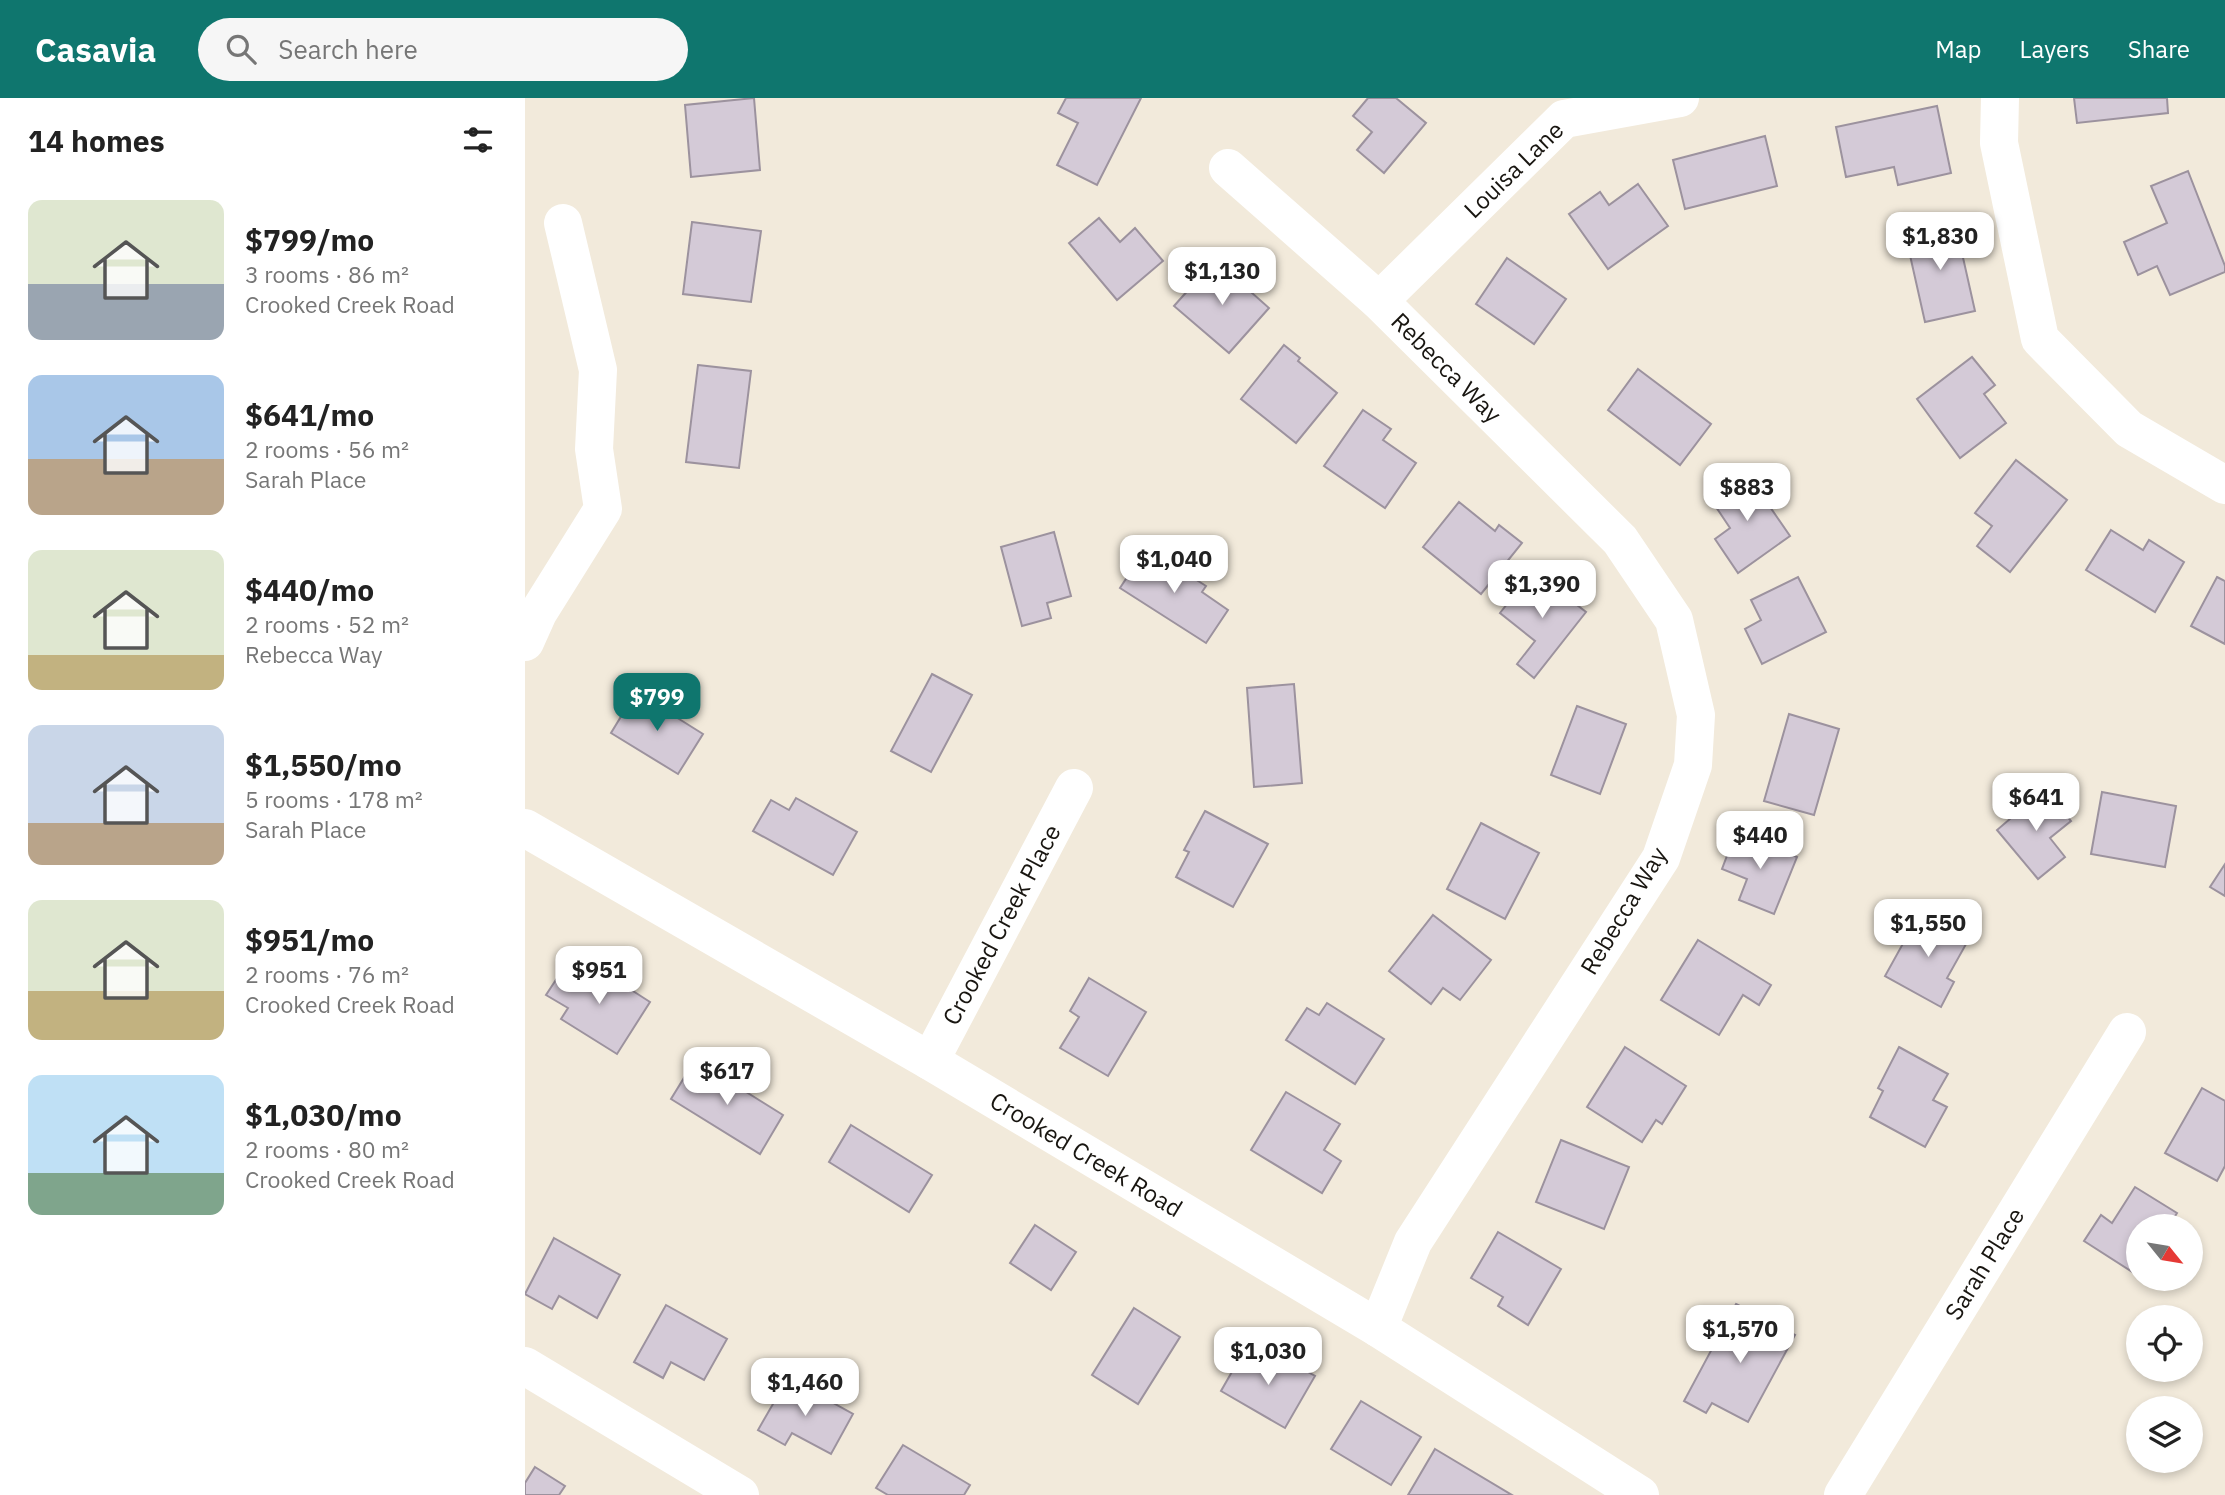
<!DOCTYPE html>
<meta charset="utf-8">
<style>
:root{--surface:#fff;--page:#f6f6f6;--text:#222;--muted:#767676;--accent:#0f766e}
body{margin:0;font-family:"IBM Plex Sans",sans-serif;background:var(--page);color:var(--text);height:100vh;display:flex;flex-direction:column;font-size:26px;white-space:nowrap}
*{box-sizing:border-box;margin:0}
p{font-size:23px;color:var(--muted)}
.icon{flex:none;width:38px;height:38px;fill:none;stroke:currentColor;stroke-width:2;stroke-linecap:round;stroke-linejoin:round}
.map{position:relative;flex:1;overflow:hidden}
.panel{display:flex;flex-direction:column;background:var(--surface);width:525px}
.panel>*{flex:none}
.needle{width:46px;rotate:120deg}
.tools{position:absolute;left:1601px;top:1116px;display:grid;gap:14px}
.tools a{display:grid;place-items:center;width:77px;height:77px;border-radius:50%;background:var(--surface);box-shadow:0 4px 10px #0003;font-size:35px}
.price{position:absolute;translate:-50% -60px;padding:0 16px;border-radius:14px;background:#fff;color:#222;font-size:23px;line-height:46px;filter:drop-shadow(0 2px 4px #0008)}
.price::after{content:'';position:absolute;left:50%;top:42px;width:21px;height:16px;margin-left:-10px;background:inherit;clip-path:polygon(0 0,100% 0,50% 100%)}
.price.active{background:var(--accent);color:#fff}
ul{padding:0;list-style:none}
li{display:flex;align-items:center;gap:21px;height:175px;padding:0 28px}
li span{display:grid;place-items:center;flex:none;width:196px;height:140px;border-radius:14px;color:#555}
li>.icon{margin-inline-start:auto}
span .icon{width:84px;height:84px;fill:#fffc;stroke-width:1}
li b{font-size:30px}
h2{display:flex;justify-content:space-between;align-items:center;height:84px;padding:0 28px;font-size:30px}
header{display:flex;align-items:center;gap:42px;box-sizing:border-box;height:98px;padding:0 35px;background:var(--accent);color:#fff}
header strong{font-size:33px}
nav{display:flex;gap:38px;margin-inline-start:auto;font-size:24px}
.search{width:490px;height:63px;background:var(--page);display:flex;align-items:center;gap:18px;box-sizing:border-box;padding:0 24px;border-radius:38px;color:var(--muted);font-size:26px}
main{display:flex;flex:1;min-height:0}
.map>svg:first-child{display:block}
.building{fill:#d4cad7;stroke:#9c929e;stroke-width:2}
.lines{fill:none;stroke-linecap:round;stroke-linejoin:round}
.minor{stroke:#fff;stroke-width:38}
.labels{text-anchor:middle;stroke-width:5;stroke-linejoin:round;paint-order:stroke}
.street-label{font-size:24px;fill:#181510;stroke:#fff}
</style>
<header>
<strong>Casavia</strong>
<div class="search"><svg class="icon" aria-label="search" viewBox="0 0 24 24"><circle cx="10" cy="10" r="6"/><path d="M15 15l6 6"/></svg>Search here</div>
<nav><a>Map</a><a>Layers</a><a>Share</a></nav>
</header>
<main>
<section class="panel">
<h2>14 homes<svg class="icon" aria-label="filters" viewBox="0 0 24 24"><path d="M4 7h16M4 17h16"/><circle cx="9" cy="7" r="2"/><circle cx="15" cy="17" r="2"/></svg></h2>
<ul>
<li><span style="background:linear-gradient(#dfe7d0 60%,#9aa5b1 0)"><svg class="icon" aria-label="home" viewBox="0 0 24 24"><path d="M3 11l9-7 9 7M6 9v11h12V9"/></svg></span><div><b>$799/mo</b><p>3 rooms · 86 m²</p><p>Crooked Creek Road</p></div></li>
<li><span style="background:linear-gradient(#a9c7e8 60%,#b9a48a 0)"><svg class="icon" aria-label="home" viewBox="0 0 24 24"><path d="M3 11l9-7 9 7M6 9v11h12V9"/></svg></span><div><b>$641/mo</b><p>2 rooms · 56 m²</p><p>Sarah Place</p></div></li>
<li><span style="background:linear-gradient(#dfe7d0 75%,#c2b280 0)"><svg class="icon" aria-label="home" viewBox="0 0 24 24"><path d="M3 11l9-7 9 7M6 9v11h12V9"/></svg></span><div><b>$440/mo</b><p>2 rooms · 52 m²</p><p>Rebecca Way</p></div></li>
<li><span style="background:linear-gradient(#c9d6e8 70%,#b9a48a 0)"><svg class="icon" aria-label="home" viewBox="0 0 24 24"><path d="M3 11l9-7 9 7M6 9v11h12V9"/></svg></span><div><b>$1,550/mo</b><p>5 rooms · 178 m²</p><p>Sarah Place</p></div></li>
<li><span style="background:linear-gradient(#dfe7d0 65%,#c2b280 0)"><svg class="icon" aria-label="home" viewBox="0 0 24 24"><path d="M3 11l9-7 9 7M6 9v11h12V9"/></svg></span><div><b>$951/mo</b><p>2 rooms · 76 m²</p><p>Crooked Creek Road</p></div></li>
<li><span style="background:linear-gradient(#bfe0f5 70%,#7fa58c 0)"><svg class="icon" aria-label="home" viewBox="0 0 24 24"><path d="M3 11l9-7 9 7M6 9v11h12V9"/></svg></span><div><b>$1,030/mo</b><p>2 rooms · 80 m²</p><p>Crooked Creek Road</p></div></li>
</ul>
</section>
<div class="map">
<svg width="1700" height="1397" viewBox="0 0 1700 1397">
<rect width="100%" height="100%" fill="#f2eadb"/>
<!-- building -->
<g class="building">
<polygon points="229,0 235,72 166,79 160,7"/>
<polygon points="541,0 616,0 572,87 532,67 553,25 533,15"/>
<polygon points="843,0 871,0 901,25 859,75 832,52 847,34 828,18"/>
<polygon points="1549,0 1642,0 1643,15 1552,25"/>
<polygon points="1412,8 1426,75 1373,87 1369,69 1321,79 1311,29"/>
<polygon points="1240,38 1252,88 1160,111 1148,62"/>
<polygon points="1663,73 1700,168 1700,174 1645,197 1632,168 1613,177 1599,144 1642,125 1626,88"/>
<polygon points="1113,86 1143,128 1083,171 1044,116 1075,94 1084,107"/>
<polygon points="574,120 595,144 610,130 638,163 592,202 544,145"/>
<polygon points="167,124 236,133 226,204 158,196"/>
<polygon points="1430,124 1450,213 1400,224 1380,135"/>
<polygon points="982,160 1041,201 1009,246 951,206"/>
<polygon points="690,162 744,210 704,255 649,208"/>
<polygon points="759,247 775,260 773,263 812,295 771,345 716,301"/>
<polygon points="1447,259 1470,287 1459,296 1481,325 1435,360 1392,301"/>
<polygon points="173,267 226,273 214,370 161,364"/>
<polygon points="1113,271 1186,326 1155,367 1083,312"/>
<polygon points="838,312 866,331 858,342 891,365 860,410 799,368"/>
<polygon points="1491,362 1542,402 1485,474 1452,448 1467,428 1450,415"/>
<polygon points="1221,374 1265,438 1213,475 1190,441 1205,430 1185,400"/>
<polygon points="934,404 970,433 974,427 997,445 956,496 898,449"/>
<polygon points="1586,432 1618,452 1624,442 1659,464 1630,514 1561,472"/>
<polygon points="529,434 546,498 522,505 526,520 497,528 476,449"/>
<polygon points="621,450 681,488 677,494 703,512 681,545 595,490"/>
<polygon points="1008,473 1061,514 1009,580 992,566 1010,543 975,515"/>
<polygon points="1273,479 1301,534 1237,566 1220,531 1236,522 1226,502"/>
<polygon points="1692,479 1700,483 1700,546 1666,528"/>
<polygon points="407,576 447,597 406,674 366,653"/>
<polygon points="769,586 777,685 729,689 722,590"/>
<polygon points="111,594 178,636 153,676 86,635"/>
<polygon points="1052,608 1101,626 1075,696 1026,677"/>
<polygon points="1264,616 1314,631 1289,717 1239,703"/>
<polygon points="1520,691 1546,723 1525,740 1540,759 1513,781 1472,732"/>
<polygon points="1577,694 1651,708 1640,769 1566,756"/>
<polygon points="271,700 332,734 308,777 228,733 246,702 264,712"/>
<polygon points="680,713 743,746 708,809 651,779 664,754 659,752"/>
<polygon points="956,725 1014,755 980,821 922,791"/>
<polygon points="1211,734 1272,759 1249,816 1214,802 1222,781 1197,771"/>
<polygon points="1700,766 1700,798 1685,789"/>
<polygon points="1396,813 1445,839 1422,880 1429,884 1416,909 1360,878"/>
<polygon points="908,817 966,862 935,902 918,890 906,906 864,873"/>
<polygon points="1173,842 1246,887 1234,907 1218,897 1194,937 1136,902"/>
<polygon points="66,866 125,904 92,956 36,921 43,910 21,897 40,868 58,879"/>
<polygon points="564,880 621,914 583,978 535,950 554,919 545,913"/>
<polygon points="802,905 859,941 830,986 761,942 782,910 794,917"/>
<polygon points="1100,949 1161,988 1137,1026 1131,1022 1117,1044 1062,1009"/>
<polygon points="1374,949 1423,976 1408,1002 1422,1009 1400,1049 1345,1019 1358,993 1353,990"/>
<polygon points="170,962 258,1017 235,1056 146,1001"/>
<polygon points="1677,990 1700,1003 1700,1068 1692,1083 1640,1055"/>
<polygon points="761,994 815,1026 799,1052 816,1063 797,1095 726,1052"/>
<polygon points="326,1027 407,1077 384,1114 304,1064"/>
<polygon points="1036,1042 1104,1069 1079,1131 1011,1104"/>
<polygon points="1610,1089 1652,1115 1643,1129 1614,1129 1612,1177 1559,1143 1576,1117 1587,1125"/>
<polygon points="510,1127 551,1154 526,1192 485,1165"/>
<polygon points="973,1134 1036,1171 1003,1227 973,1208 978,1199 946,1180"/>
<polygon points="29,1140 95,1177 72,1220 34,1198 27,1211 0,1196"/>
<polygon points="1211,1206 1270,1237 1223,1324 1187,1305 1181,1315 1159,1303"/>
<polygon points="141,1207 202,1241 179,1282 146,1264 138,1280 109,1264"/>
<polygon points="609,1210 655,1239 613,1306 567,1277"/>
<polygon points="720,1251 757,1272 763,1263 790,1278 760,1330 696,1293"/>
<polygon points="263,1280 328,1316 306,1356 267,1335 260,1347 233,1332"/>
<polygon points="836,1303 896,1339 866,1387 806,1351"/>
<polygon points="378,1347 445,1387 439,1397 363,1397 351,1390"/>
<polygon points="910,1351 987,1397 883,1397"/>
<polygon points="10,1369 40,1388 34,1397 0,1397 0,1385"/>
</g>
<g class="lines">
<!-- minor -->
<g class="minor">
<polyline points="1475,0 1474,45 1515,241 1604,331 1700,387"/>
<polyline points="703,70 854,203 1095,442 1149,522 1171,617 1168,667 1136,760 888,1144 853,1230"/>
<polyline points="854,203 1039,21 1155,0"/>
<polyline points="0,544 13,515 78,411 69,351 73,272 38,125"/>
<polyline points="0,730 405,963 853,1230 1115,1397"/>
<polyline points="405,963 549,690"/>
<polyline points="0,1268 215,1397"/>
<polyline points="1318,1397 1602,934"/>
</g>
</g>
<g class="labels">
<!-- street labels -->
<g class="street-label">
<text transform="translate(989 72) rotate(-44)" y="8">Louisa Lane</text>
<text transform="translate(921 270) rotate(45)" y="8">Rebecca Way</text>
<text transform="translate(1099 813) rotate(-59)" y="8">Rebecca Way</text>
<text transform="translate(477 827) rotate(-62)" y="8">Crooked Creek Place</text>
<text transform="translate(561 1057) rotate(31)" y="8">Crooked Creek Road</text>
<text transform="translate(1460 1166) rotate(-58)" y="8">Sarah Place</text>
</g>
</g>
</svg>
<div class="tools">
<a><svg class="needle" viewBox="-14 -14 28 28"><path d="M0-13l5 13h-10z" fill="#e53935"/><path d="M0 13l5-13h-10z" fill="#767676"/></svg></a>
<a><svg class="icon" aria-label="locate" viewBox="0 0 24 24"><circle cx="12" cy="12" r="6"/><path d="M12 2v4M12 18v4M2 12h4M18 12h4"/></svg></a>
<a><svg class="icon" aria-label="layers" viewBox="0 0 24 24"><path d="M12 4l9 5-9 5-9-5zM3 14l9 5 9-5"/></svg></a>
</div>
<b class="price" style="left:1415px;top:174px">$1,830</b>
<b class="price" style="left:697px;top:209px">$1,130</b>
<b class="price" style="left:1222px;top:425px">$883</b>
<b class="price" style="left:649px;top:497px">$1,040</b>
<b class="price" style="left:1017px;top:522px">$1,390</b>
<b class="price active" style="left:132px;top:635px">$799</b>
<b class="price" style="left:1511px;top:735px">$641</b>
<b class="price" style="left:1235px;top:773px">$440</b>
<b class="price" style="left:1403px;top:861px">$1,550</b>
<b class="price" style="left:74px;top:908px">$951</b>
<b class="price" style="left:202px;top:1009px">$617</b>
<b class="price" style="left:1215px;top:1267px">$1,570</b>
<b class="price" style="left:743px;top:1289px">$1,030</b>
<b class="price" style="left:280px;top:1320px">$1,460</b>
</div>
</main>
